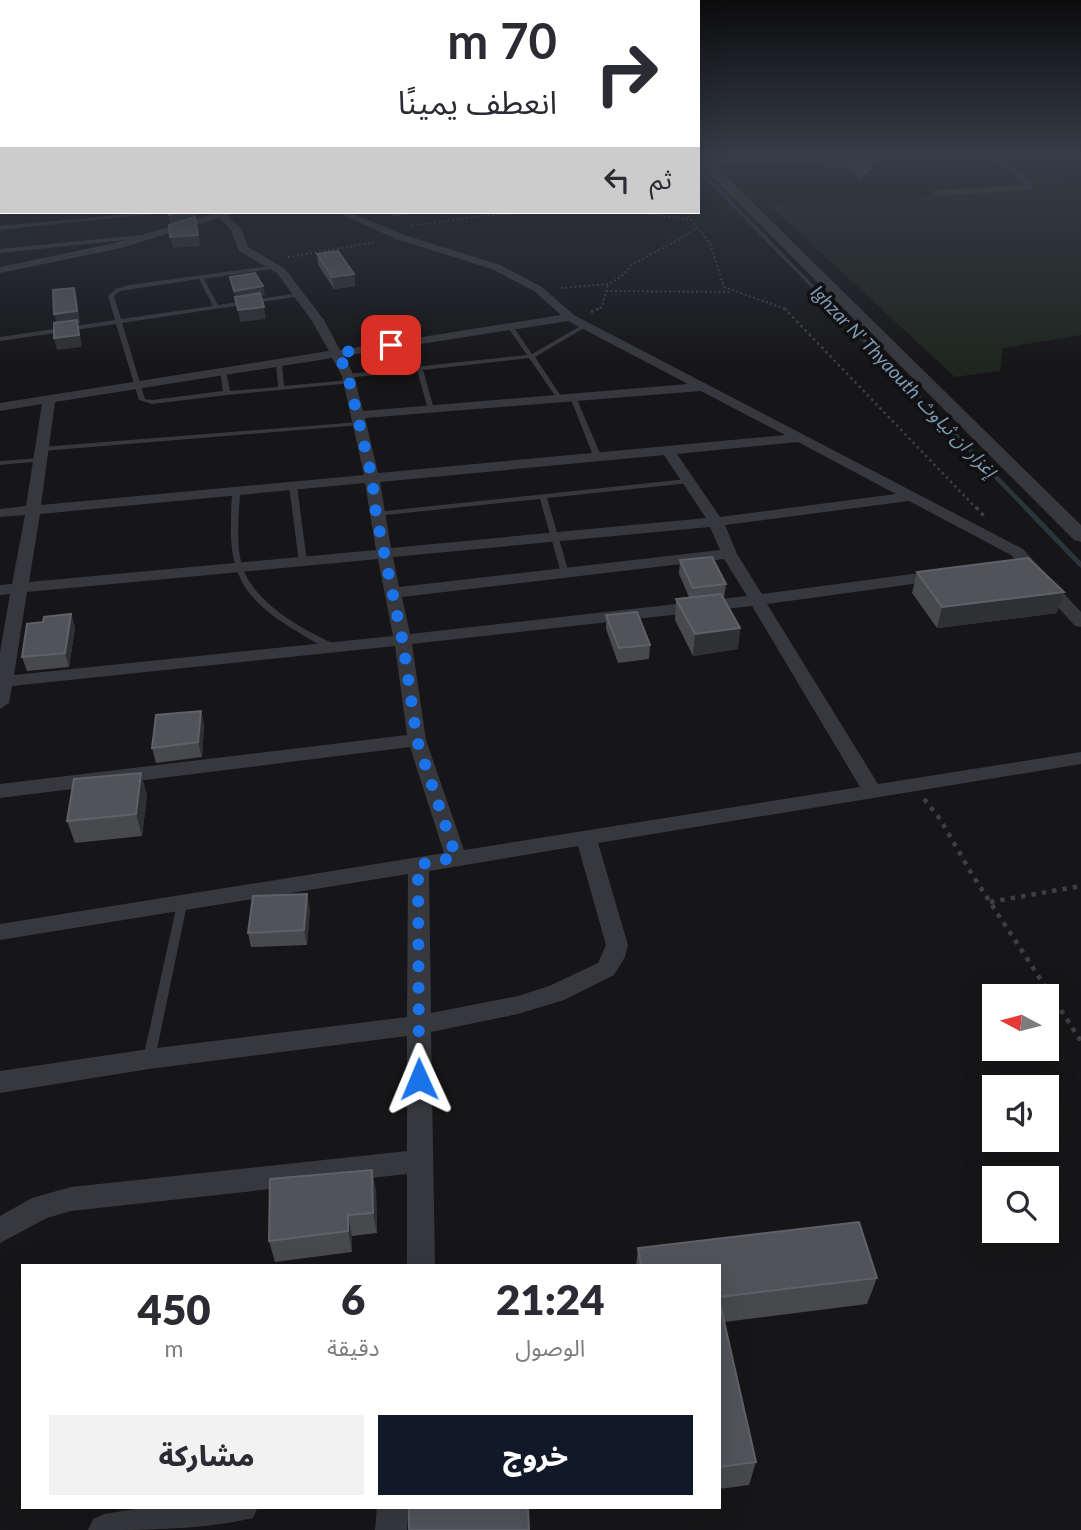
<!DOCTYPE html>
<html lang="ar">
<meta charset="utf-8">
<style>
body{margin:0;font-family:Lato,"Noto Sans Arabic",sans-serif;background:#f2f2f3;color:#2b2b33;direction:rtl;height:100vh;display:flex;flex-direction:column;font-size:26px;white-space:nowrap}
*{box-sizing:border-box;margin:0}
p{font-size:23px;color:#7c7c81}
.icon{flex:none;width:38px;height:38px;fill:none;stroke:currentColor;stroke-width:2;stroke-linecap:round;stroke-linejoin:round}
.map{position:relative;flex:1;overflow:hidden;direction:ltr}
.details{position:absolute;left:21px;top:1264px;width:700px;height:245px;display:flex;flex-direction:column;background:#fff;border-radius:0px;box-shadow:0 7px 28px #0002;direction:rtl}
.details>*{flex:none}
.banner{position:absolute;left:0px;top:0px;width:700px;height:214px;box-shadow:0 7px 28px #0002;direction:rtl;background:#fff;color:#2b2b33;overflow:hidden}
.needle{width:46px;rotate:277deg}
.buttons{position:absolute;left:982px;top:984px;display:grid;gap:14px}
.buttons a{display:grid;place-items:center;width:77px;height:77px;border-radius:0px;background:#fff;box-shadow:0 7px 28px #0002;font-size:35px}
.pin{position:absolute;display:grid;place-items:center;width:60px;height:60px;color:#fff;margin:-30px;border-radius:14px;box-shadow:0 4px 10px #0006}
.me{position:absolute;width:77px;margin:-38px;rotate:359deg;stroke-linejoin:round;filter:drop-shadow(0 0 5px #0008)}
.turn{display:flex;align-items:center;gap:24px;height:147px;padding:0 28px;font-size:32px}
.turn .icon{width:91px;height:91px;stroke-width:2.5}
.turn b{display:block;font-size:49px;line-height:60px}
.then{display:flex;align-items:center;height:66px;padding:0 28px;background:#0003;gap:14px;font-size:26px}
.eta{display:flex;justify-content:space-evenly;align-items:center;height:119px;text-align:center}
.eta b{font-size:42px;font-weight:800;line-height:49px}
.action{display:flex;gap:14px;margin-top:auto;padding:14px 28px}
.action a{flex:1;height:80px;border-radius:0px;background:#111827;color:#fff;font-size:28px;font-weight:800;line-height:80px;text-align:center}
.action a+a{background:#f2f2f3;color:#2b2b33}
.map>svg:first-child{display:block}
.green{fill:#1e261f}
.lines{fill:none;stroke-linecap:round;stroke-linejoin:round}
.stream-far2{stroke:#2c353c;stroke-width:3.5}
.stream-far1{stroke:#2c353c;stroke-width:4.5}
.stream{stroke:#2c353c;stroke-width:5}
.path-far3{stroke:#3d3f44;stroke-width:2;stroke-dasharray:2 2.5;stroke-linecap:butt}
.path-far2{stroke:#3d3f44;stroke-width:2.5;stroke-dasharray:2.5 3.5;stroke-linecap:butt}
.path-far1{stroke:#3d3f44;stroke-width:3.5;stroke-dasharray:3.5 4.5;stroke-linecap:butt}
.path{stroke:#3d3f44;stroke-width:4.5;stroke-dasharray:4.5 6;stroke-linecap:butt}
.service{fill:#37383d;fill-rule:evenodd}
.minor{fill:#37383d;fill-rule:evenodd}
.tertiary{fill:#37383d;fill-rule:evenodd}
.wall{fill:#47494d}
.shaded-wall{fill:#2f3033}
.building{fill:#525359;stroke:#5f6168;stroke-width:2}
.route{stroke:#1a73e8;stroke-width:12;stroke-dasharray:0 21.6}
.labels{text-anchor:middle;stroke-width:7;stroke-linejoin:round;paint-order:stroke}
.far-water-label{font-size:19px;font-style:italic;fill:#7f9bb3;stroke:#111113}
</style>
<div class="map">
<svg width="1081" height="1530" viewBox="0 0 1081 1530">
<rect width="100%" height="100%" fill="#161618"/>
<path class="green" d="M1007 167 1081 186V335L1003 348 1000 371 955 377 767 203 1029 191Z"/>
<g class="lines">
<path class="stream-far2" d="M698 168 835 310"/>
<path class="stream-far1" d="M833 308 1027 509"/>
<path class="stream" d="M1025 507 1081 565"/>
<path class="path-far3" d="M637 212 691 220
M685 212 710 243 724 287 788 310
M412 226 481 216 542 212
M288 257 377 242
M561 288 608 284 621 277 632 264 684 237 697 227
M606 291 731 292
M596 310 602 307 608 284"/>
<path class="path-far2" d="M784 308 977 509
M591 312 600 308"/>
<path class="path-far1" d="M976 507 984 516"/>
<path class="path" d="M924 799 940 819 973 876 1081 1041
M990 902 1081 886"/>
<path class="service" d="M151 212H166L164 213 0 230V226Z
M142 235 144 236V238L0 253V249Z
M277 265 279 266V268L204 279 218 305 299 293 302 295 301 296 122 323 145 399 152 400 223 391 220 371 223 369 226 371 230 391 278 387 276 363 279 361 282 363 284 386 350 380 352 381V383L227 395 152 404 139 400 116 324 0 341V337L115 320 108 296 116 289 129 285ZM199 279 213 306 121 319 114 296 120 291Z
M510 324 512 325 532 354 584 324 589 325 535 357 563 399 562 400H558L529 358 423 370 434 409 431 411 428 409 417 370 348 378 345 376 348 374 527 355 507 326Z
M571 396 576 397 602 458 600 459 594 458 570 397Z
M359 422 361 423V425L42 451 39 449 42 447Z
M40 458 42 459V461L0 465V461Z
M687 479H690V483L547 498 569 573 565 575 561 573 540 499 376 516 372 514 376 512Z
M290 484H296L297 486 307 562 303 564 299 562 289 486Z
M233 490H239L240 492C239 515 236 540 241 562 251 602 303 630 337 645L338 647 337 649C324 649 309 639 298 632 251 604 229 580 231 523 231 512 231 501 233 490Z
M182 900 186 901 187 904 155 1059 153 1063 149 1064 145 1063 143 1059 177 904 178 901Z"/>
<path class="minor" d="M855 155H932L928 158 698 165V159Z
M991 155H1000L1031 182 1032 190 936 196 931 193 936 190 1024 185Z
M220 212H235L228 216 241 229 248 247 285 269 324 320 340 350 561 315 534 291 492 269 396 239 336 212H349L404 235 500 265 542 287 574 315 1023 549 1081 612V627L1075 626 1011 555 909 501 725 525 737 554 762 594 942 570 950 575 942 580 767 604 878 784 1081 752V764L598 843 628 945 625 957 614 975 564 1000 518 1014 431 1032 435 1265H407V1174L71 1211 47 1218 0 1243V1216L32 1198 71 1187 407 1151V1036L149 1069 0 1093V1071L149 1049 407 1017 408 874 0 940V924L444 853 410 747 0 798V784L407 735 395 646 12 686 9 703 0 709V652L10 594 0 595V585L12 584 25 515 0 517V509L26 506 42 404 0 411V403L329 351 312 321 277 273 239 251 231 230 219 218 121 248 0 273V267L115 243ZM568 321 688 384 363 411 354 376 344 356ZM332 358 342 376 364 475 41 505 55 402ZM701 391 785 435 378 473 365 418ZM798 442 896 494 720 517 677 454ZM664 455 706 518 391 548 380 482ZM365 483 376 550 29 582 40 514ZM710 527 720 550 399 587 393 557ZM378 559 393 636 14 675 27 592ZM724 559 747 596 410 634 402 597ZM752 606 860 787 464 850 426 740 412 644ZM578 846 606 945 598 963 549 986 518 996 431 1013 429 871Z
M147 1507H258L253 1518C203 1530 141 1530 88 1530L93 1519 104 1514Z
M377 1507H409L407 1530H375Z"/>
<path class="tertiary" d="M698 155H704L1081 525V542L1074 540 698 162Z"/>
</g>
<path class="wall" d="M824 159 872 162 871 167H870V173L860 181 848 168H828L823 164Z
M317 254 354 274 355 286 334 289 318 265Z
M680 560 726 584 724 598 740 628 738 649 693 656 675 620 676 599 689 597 679 574Z
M917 572 1057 613 937 628 912 593Z
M71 614 75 628 69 667 27 671 22 657 43 622Z
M606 615 650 645 649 659 618 663 606 629Z
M201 711 204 725 202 757 156 763 152 748Z
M147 795 142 836 75 843 67 821Z
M310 909 307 945 251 947 248 933Z
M372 1170 376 1191 377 1233 352 1236V1252L275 1262 269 1241Z
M638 1248 877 1278 867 1304 724 1322 756 1462 749 1485 719 1489V1265H636Z"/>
<path class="shaded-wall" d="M871 168 870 173 860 181 861 176Z
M180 212H195L196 216 170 224 169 215Z
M391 212H422L392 217Z
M195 217 200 246 173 248 170 237Z
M354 274 355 286 334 289 332 277Z
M263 286 265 295 235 300 234 291Z
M74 288 77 299 80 323H78L82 347 57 350 54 338 57 326 54 314Z
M264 307 266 319 240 322 238 310Z
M1064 592 1057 613 937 628 942 607Z
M71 614 75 628 69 667 65 653Z
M740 628 738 649 693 656 695 634Z
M201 711 204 725 202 757 198 742Z
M141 773 147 795 142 836 136 814Z
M307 894 310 909 307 945 304 930Z
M372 1170 376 1191 377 1233 373 1213Z
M348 1215 352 1236V1252L348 1231Z"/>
<path class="building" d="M0 155H2V167L1 164H0Z
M867 158 872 162H866L871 168 861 176 848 163H829L824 159Z
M168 212H180L169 215Z
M195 217 198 235 170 237 169 225Z
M338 251 354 274 332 277 317 254Z
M255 273 263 286 234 291 230 277Z
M74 288 77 311 54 314 53 290Z
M260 293 264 307 238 310 235 297Z
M77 320 79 335 54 338V323Z
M712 557 726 584 693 588 680 560Z
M1028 558 1064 592 942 607 917 572Z
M721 594 740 628 695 634 676 599Z
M637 612 650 645 619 648 606 615Z
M71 614 65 653 22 657 27 624 43 622 44 617Z
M201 711 198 742 152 748 156 715Z
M141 773 136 814 67 821 74 779Z
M307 894 304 930 248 933 253 896Z
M372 1170 373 1213 348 1215V1231L269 1241 270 1179Z
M859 1222 877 1278 719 1297V1265H641L638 1248Z
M719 1299 756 1462 719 1467Z
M409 1507H528L529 1530H409Z"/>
<linearGradient id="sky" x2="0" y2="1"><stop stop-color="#0c0c0d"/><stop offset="0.42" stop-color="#363c48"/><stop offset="1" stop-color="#363c48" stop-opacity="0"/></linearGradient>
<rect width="1081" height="369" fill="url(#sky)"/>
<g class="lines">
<path class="route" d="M391 345 338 353 348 376 372 478 376 514 403 643 417 740 456 857 418 865 419 1079"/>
</g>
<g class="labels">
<g class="far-water-label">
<text transform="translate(904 381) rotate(46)" y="7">Ighzar N' Thyaouth إغزار ان ثياوث</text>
</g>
</g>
</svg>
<div class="buttons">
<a><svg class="needle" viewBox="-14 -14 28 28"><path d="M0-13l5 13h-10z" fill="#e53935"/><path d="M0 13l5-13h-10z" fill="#7c7c81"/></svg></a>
<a><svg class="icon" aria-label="sound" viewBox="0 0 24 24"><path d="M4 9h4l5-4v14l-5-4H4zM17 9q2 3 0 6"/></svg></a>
<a><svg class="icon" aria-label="search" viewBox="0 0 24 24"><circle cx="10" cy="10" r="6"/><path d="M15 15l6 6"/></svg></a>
</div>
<div class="pin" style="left:391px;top:345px;background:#d93025"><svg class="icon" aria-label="arrive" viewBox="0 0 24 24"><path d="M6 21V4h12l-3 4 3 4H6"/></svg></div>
<svg class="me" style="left:419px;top:1079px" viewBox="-20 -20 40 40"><path d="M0-17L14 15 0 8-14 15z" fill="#1a73e8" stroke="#fff" stroke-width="4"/></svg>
<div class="banner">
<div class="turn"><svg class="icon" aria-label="right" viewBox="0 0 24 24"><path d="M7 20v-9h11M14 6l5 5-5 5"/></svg><div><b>70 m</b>انعطف يمينًا</div></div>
<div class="then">ثم<svg class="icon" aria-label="left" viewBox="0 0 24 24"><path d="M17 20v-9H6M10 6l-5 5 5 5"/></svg></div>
</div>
<section class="details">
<div class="eta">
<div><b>21:24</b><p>الوصول</p></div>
<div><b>6</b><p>دقيقة</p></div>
<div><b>450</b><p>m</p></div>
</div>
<div class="action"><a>خروج</a><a>مشاركة</a></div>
</section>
</div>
